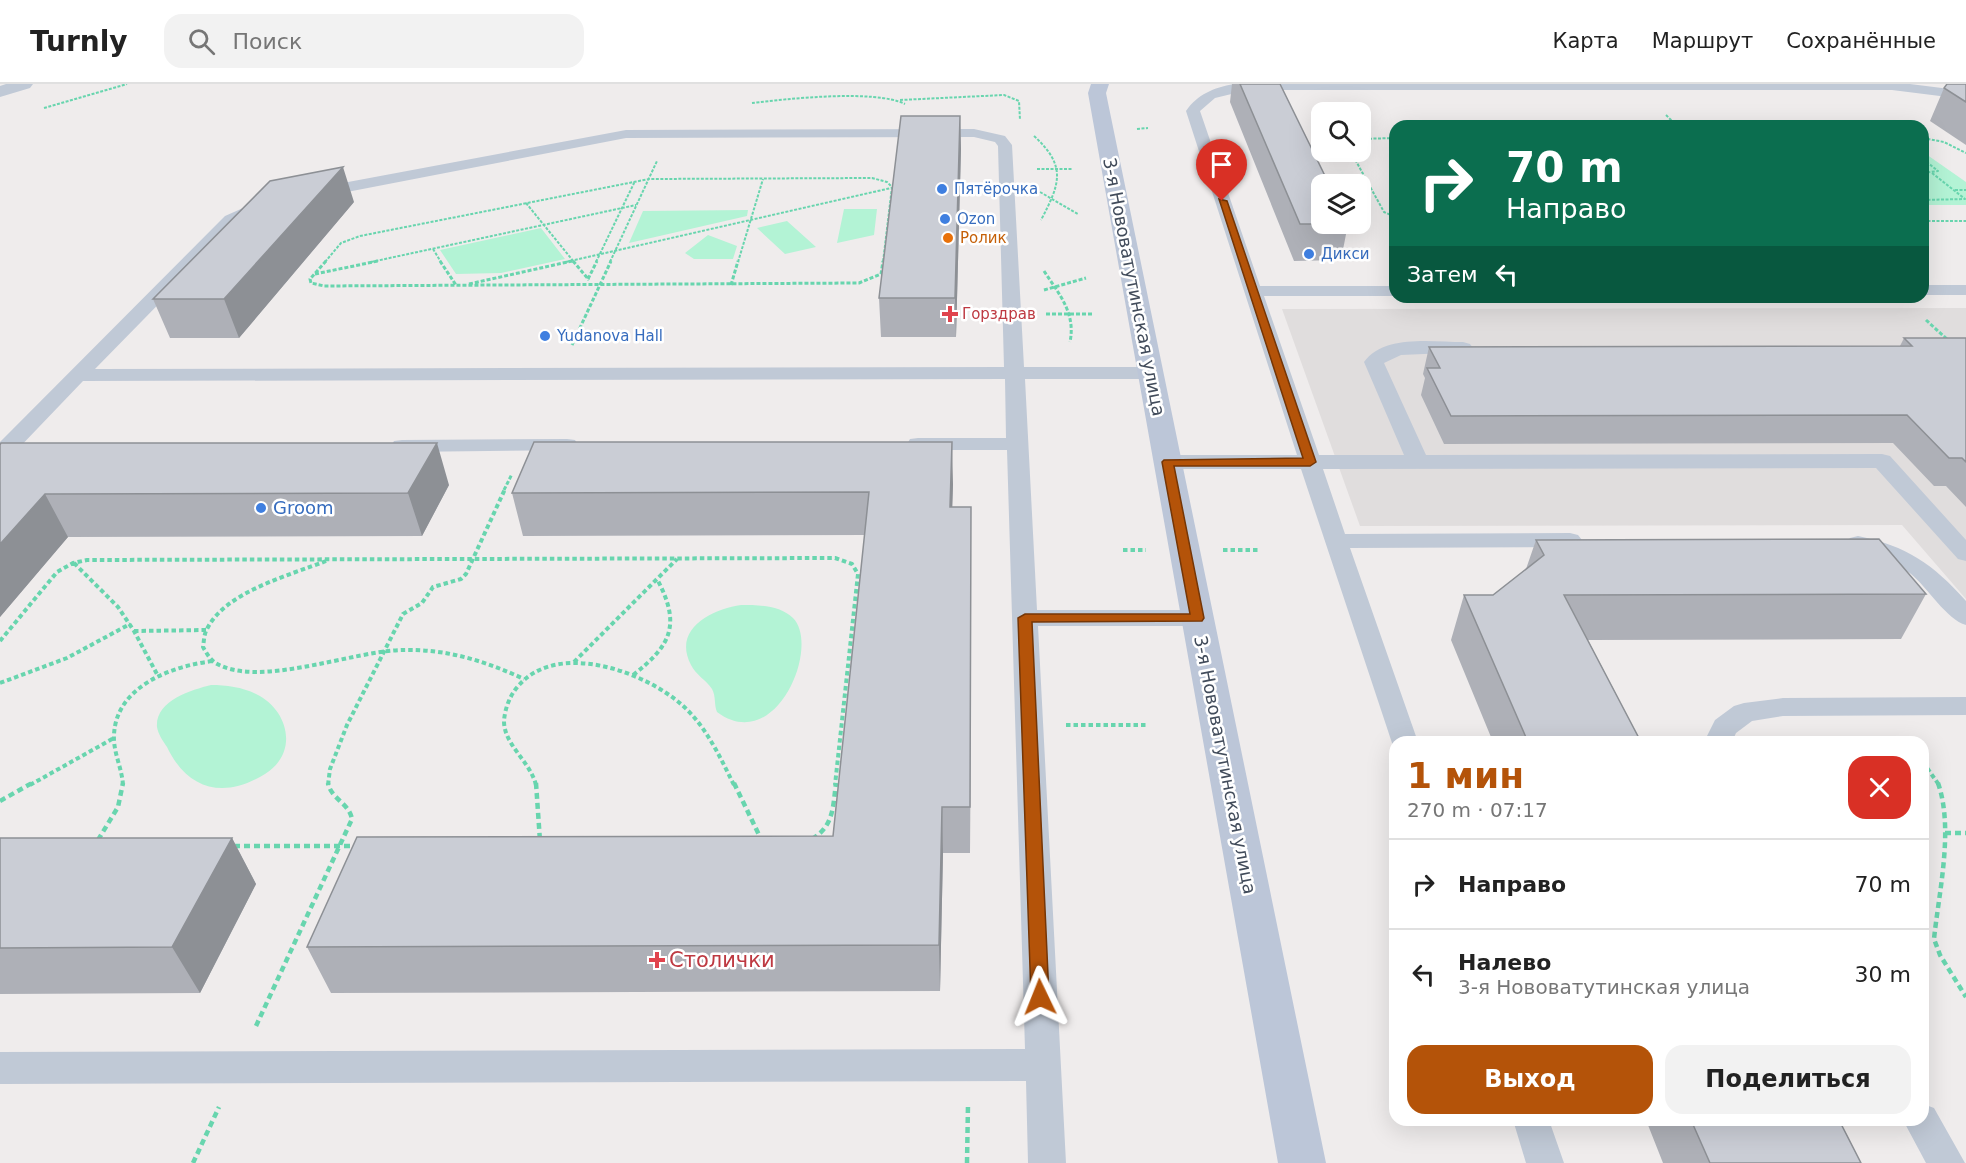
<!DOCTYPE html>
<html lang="ru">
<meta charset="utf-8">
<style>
body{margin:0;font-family:"DejaVu Sans",sans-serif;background:#f2f2f2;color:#222;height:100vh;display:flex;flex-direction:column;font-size:22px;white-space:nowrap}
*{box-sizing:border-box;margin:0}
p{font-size:20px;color:#767676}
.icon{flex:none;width:33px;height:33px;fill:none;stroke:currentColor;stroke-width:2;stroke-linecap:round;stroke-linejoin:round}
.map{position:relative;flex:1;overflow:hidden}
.side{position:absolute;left:1389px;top:652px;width:540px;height:390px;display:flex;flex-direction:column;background:#fff;border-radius:18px;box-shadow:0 6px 24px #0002}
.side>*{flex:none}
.hud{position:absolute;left:1389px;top:36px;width:540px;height:183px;border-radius:18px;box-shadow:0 6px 24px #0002;background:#0b6e4f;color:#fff;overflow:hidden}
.buttons{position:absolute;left:1311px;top:18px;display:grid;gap:12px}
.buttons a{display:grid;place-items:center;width:60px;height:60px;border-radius:12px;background:#fff;box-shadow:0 6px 24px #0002;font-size:30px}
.pin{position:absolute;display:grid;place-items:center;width:51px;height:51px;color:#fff;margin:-62px -26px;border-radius:50% 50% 50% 0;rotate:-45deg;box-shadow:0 0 6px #0007}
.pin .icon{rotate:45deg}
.me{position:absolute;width:66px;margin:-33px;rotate:358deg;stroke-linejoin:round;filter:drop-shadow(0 0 4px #0008)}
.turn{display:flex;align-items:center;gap:21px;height:126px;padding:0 18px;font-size:27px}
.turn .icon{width:78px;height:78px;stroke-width:2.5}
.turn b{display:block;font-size:42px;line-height:51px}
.then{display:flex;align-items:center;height:57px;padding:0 18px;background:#0003;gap:12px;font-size:22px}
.round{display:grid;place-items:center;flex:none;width:63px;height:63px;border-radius:18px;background:#f2f2f2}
.summary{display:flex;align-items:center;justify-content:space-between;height:102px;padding:0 18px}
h1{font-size:36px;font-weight:700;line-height:45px;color:#b45309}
.button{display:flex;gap:12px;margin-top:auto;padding:12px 18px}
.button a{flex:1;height:69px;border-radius:18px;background:#b45309;color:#fff;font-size:24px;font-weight:700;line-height:69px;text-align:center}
.button a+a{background:#f2f2f2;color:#222}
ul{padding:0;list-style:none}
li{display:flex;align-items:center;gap:18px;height:90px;padding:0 18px;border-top:2px solid #e0e0e0}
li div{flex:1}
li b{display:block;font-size:22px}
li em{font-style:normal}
header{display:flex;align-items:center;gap:36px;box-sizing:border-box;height:84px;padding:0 30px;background:#fff;border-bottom:2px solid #e0e0e0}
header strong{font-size:28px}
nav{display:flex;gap:33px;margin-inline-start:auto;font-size:21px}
.search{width:420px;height:54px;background:#f2f2f2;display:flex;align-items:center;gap:15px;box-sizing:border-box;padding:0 21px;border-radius:18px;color:#767676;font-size:22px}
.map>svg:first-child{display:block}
.education{fill:#e0dddd}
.green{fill:#b3f3d5}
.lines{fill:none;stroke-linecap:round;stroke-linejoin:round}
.path-far3{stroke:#68d5ae;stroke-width:2;stroke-dasharray:3 1.5;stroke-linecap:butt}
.path-far2{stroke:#68d5ae;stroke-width:3;stroke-dasharray:4 2;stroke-linecap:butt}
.path-far1{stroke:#68d5ae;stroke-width:4;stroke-dasharray:4.5 3;stroke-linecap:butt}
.path{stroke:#68d5ae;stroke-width:4.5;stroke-dasharray:6 4;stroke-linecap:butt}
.lane{fill:#c0c9d6;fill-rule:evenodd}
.street{fill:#c0c9d6;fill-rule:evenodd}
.secondary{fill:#bcc6d8;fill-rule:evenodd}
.wall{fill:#aeb0b7}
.shaded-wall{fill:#8d9095}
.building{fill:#cacdd5;stroke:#8d9095;stroke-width:1.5}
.route{fill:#b45309;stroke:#753606;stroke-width:1.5}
.shop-dot{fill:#3f7fe0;stroke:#fff;stroke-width:2}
.food-dot{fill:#e8710a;stroke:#fff;stroke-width:2}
.health-dot{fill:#e0444e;stroke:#fff;stroke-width:2}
.labels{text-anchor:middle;stroke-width:5;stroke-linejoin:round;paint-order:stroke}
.far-shop-label{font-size:15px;fill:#366cbe;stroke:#fff;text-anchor:start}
.far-food-label{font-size:15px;fill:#c56008;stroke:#fff;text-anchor:start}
.far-health-label{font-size:15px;fill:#be3a42;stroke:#fff;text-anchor:start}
.street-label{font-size:18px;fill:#424c5b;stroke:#fff}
.shop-label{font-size:18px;fill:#366cbe;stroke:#fff;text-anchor:start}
.near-health-label{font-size:21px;fill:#be3a42;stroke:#fff;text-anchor:start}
</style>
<header>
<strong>Turnly</strong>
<div class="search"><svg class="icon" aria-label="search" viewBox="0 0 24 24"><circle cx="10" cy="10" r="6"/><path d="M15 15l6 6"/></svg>Поиск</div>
<nav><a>Карта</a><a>Маршрут</a><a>Сохранённые</a></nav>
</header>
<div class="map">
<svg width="1966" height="1079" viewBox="0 0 1966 1079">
<rect width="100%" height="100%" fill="#efecec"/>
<path class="education" d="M1966 224V515L1902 441 1360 442 1282 225Z"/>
<path class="green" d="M1923 68 1966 98V121H1923Z
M844 125H877L874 151 837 159Z
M748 126 747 132 629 159 643 127Z
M787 137 816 163 785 170 757 144Z
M541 144 565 175 501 189 456 190 440 166Z
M708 151 737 162 733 175H694L685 169Z
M741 521C758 521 780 521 793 534 821 562 776 672 717 628 714 621 716 612 712 605 706 596 696 591 691 581 672 545 712 525 741 521Z
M211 601C226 601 242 603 256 610 289 626 299 669 265 690 225 715 188 707 167 663 163 657 158 650 157 643 155 617 191 606 211 601Z"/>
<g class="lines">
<path class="path-far3" d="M900 16 1004 11 1019 17 1020 36
M752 19C786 15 875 5 905 20
M44 24 127 0
M1666 31 1677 42
M1137 45 1148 44
M1034 52C1067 82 1060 100 1041 136
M1923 54 1944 58 1966 69
M1360 55 1395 54
M1351 68 1384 128 1395 133
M1923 75 1938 87 1923 89
M1037 85H1072
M1955 106H1966
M1040 108 1078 130
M1923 116 1965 115 1932 89
M526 119 574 178
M1923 137H1966
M433 165 441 178
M325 178 341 159 360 152 649 95 872 94 887 98 892 103 883 178
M371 178 636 121
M566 178 891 104
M596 178 635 97
M610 178 657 77
M738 178 763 95"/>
<path class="path-far2" d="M326 177 310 195 311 199 324 202 859 199 881 190 883 177
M440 177 456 201
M573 177 589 196
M1044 187C1059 210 1076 229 1070 258
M315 190 378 177
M588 195 597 177
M469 200 572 177
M731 201 738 177
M1044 206 1086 194
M1046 230H1092
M1926 236 1949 257
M572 261 611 177
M504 406 512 390"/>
<path class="path-far1" d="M1123 466H1146
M1223 466H1258
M326 477C290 491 225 508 207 545 204 550 204 557 203 563 206 568 209 574 214 578 256 606 354 566 404 566 447 565 485 577 524 595
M74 479 118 523 134 547 158 592
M134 547 207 546
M0 557 57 488 73 479 87 476 835 474 852 480 858 490 835 701
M574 578 677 475
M633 591C672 561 681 540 657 495
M0 599 67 574 130 540
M1066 641H1147
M1923 678 1939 701
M30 701 114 654
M123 701C122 684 113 668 114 651 116 602 172 582 213 577
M328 701 330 685 347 641 403 530 422 519 433 503 461 495 466 490 505 405
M536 701C530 677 504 661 504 637 505 623 511 609 520 600 560 557 645 588 682 621 706 642 720 673 734 701"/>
<path class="path" d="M536 699 540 757
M734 699 761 755
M1938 699C1954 745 1939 807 1934 855L1940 871 1966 913
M0 717 32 699
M1945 749H1966
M812 755C834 742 833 722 836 699
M98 756 118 723 123 699
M234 762H358
M256 942 352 735C349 719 331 715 328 699
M193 1079 219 1023
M967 1079 968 1020"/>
<path class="lane" d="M1234 0H1910L1942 4 1966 11V19H1964L1940 12 1892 6H1248L1215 14 1200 27 1260 202H1395V212H1264L1319 371H1404L1364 278C1384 250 1433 258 1463 258L1470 260 1473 264 1470 268 1401 271 1384 279 1426 371 1882 370 1890 372 1966 456V477L1958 475 1876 384 1323 385 1345 450 1570 449 1578 451 1582 456 1578 461 1570 463 1350 464 1418 658H1395L1394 665 1301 385H1168L1160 383 1157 378 1160 373 1168 371H1297L1186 27C1198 10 1213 4 1234 0Z
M974 45 1005 52 1012 61 1024 283H1151L1158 285 1161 289 1158 293 1151 295H1025L1037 526H1197L1206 528 1210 534 1206 540 1197 542H1038L1066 1079H1028L1026 997 0 1000V968L1025 965 1007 366H918L910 365 907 360 910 355 918 354H1006L1005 295 83 297 15 368 7 369 0 368V358L225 132 263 115 271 120 269 123 237 140 95 285 1004 283 998 62 995 58 974 53 626 54 316 114 308 109 316 104 626 46Z
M1923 201H1966V211H1923Z
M567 355 575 356 578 361 575 366 402 368 394 367 391 362 394 357 402 356Z
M1858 452C1907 462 1933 480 1966 517V541C1947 536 1927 503 1911 490 1892 475 1872 470 1850 464L1846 459 1850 454Z
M1966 613V631L1783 632 1752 637 1736 649 1732 658H1704L1715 636 1734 622 1744 619 1783 614Z
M1923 1020 1934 1024 1965 1079H1926L1903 1036H1923Z
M1513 1036H1549L1564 1079H1526Z"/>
<path class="street" d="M6 0H33L30 4 0 13V2Z"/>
<path class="secondary" d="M1091 0H1109L1106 9 1326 1079H1278L1088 9Z"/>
</g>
<path class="wall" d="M1232 0H1280L1348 140 1341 176 1294 177 1230 18Z
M1966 0V61L1930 37 1944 4Z
M960 32 961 65 956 253H881L879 214Z
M354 118 239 254H170L153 215Z
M1904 254H1966V423L1946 402H1934L1893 359 1444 360 1421 311 1425 294 1423 290 1429 263 1900 262Z
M0 361 449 401 422 452 68 453 0 533Z
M953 400 952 423H971L970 769H943L940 907 331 909 307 863 833 752 865 451 523 452 512 409Z
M1536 456 1926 510 1901 555 1588 556 1641 658H1493L1451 556 1464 511H1493L1526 485Z
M0 754H232L256 800 200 909 0 910Z
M1646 1036H1839L1861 1079H1663Z"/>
<path class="shaded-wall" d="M960 32 961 65 956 253 955 214Z
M343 83 354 118 239 254 224 215Z
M952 358 953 400 951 467 950 423Z
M437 359 449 401 422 452 408 409Z
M45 410 68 453 0 533V460Z
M971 423V466L970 769V723Z
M942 723 943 769 940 907 939 861Z
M232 754 256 800 200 909 172 863Z"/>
<path class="building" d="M1240 0H1280L1329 100H1322V140H1348H1300Z
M1947 0H1966V18L1944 4Z
M901 32H960L955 214H879Z
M343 83 224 215H153L270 97Z
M1904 254H1966V378L1962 374H1949L1907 331 1451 332 1427 284H1440L1429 263 1912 262Z
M534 358H952L950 423H971L970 723H942L939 861 307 863 357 753 833 752 869 408 512 409Z
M1 359H437L408 409 45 410 0 460V361Z
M1879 455 1926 510 1564 511 1641 658H1528L1464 511H1493L1544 471 1536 456Z
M0 754H232L172 863 0 864Z
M1691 1036H1839L1861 1079H1710Z"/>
<path class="route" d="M1219 115 1227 117 1316 378 1310 382H1174L1204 534 1202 537 1032 538 1049 913 1047 918 1040 921 1034 918 1031 913 1018 534 1025 530H1190L1162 378 1164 376 1303 374Z"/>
<g class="shop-dot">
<circle cx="942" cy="105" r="6"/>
<circle cx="945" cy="135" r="6"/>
<circle cx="1309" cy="170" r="6"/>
<circle cx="545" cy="252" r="6"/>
<circle cx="261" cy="424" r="6"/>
</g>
<circle class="food-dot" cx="948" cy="154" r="6"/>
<g class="health-dot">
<path d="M947 221h6v6h6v6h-6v6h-6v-6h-6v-6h6z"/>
<path d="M654 867h6v6h6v6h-6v6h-6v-6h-6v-6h6z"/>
</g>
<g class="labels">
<g class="far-shop-label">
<text x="954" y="110">Пятёрочка</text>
<text x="957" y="140">Ozon</text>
<text x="1321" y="175">Дикси</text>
<text x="557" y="257">Yudanova Hall</text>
</g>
<g class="far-food-label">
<text x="960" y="159">Ролик</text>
</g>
<g class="far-health-label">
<text x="962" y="235">Горздрав</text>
</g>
<g class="street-label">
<text transform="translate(1134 203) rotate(79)" y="6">3-я Нововатутинская улица</text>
<text transform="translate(1225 681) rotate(79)" y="6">3-я Нововатутинская улица</text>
</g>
<g class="shop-label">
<text x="273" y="430">Groom</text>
</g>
<g class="near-health-label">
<text x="669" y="883">Столички</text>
</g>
</g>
</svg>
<div class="buttons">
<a><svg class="icon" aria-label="search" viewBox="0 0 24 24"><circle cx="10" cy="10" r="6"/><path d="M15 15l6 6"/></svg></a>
<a><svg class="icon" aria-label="layers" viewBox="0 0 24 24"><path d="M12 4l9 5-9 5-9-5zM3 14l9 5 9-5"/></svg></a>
</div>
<div class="pin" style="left:1222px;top:117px;background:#d93025"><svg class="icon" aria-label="arrive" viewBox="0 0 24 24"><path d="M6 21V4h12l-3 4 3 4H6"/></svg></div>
<svg class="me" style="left:1040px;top:913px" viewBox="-20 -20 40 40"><path d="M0-17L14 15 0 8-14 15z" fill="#b45309" stroke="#fff" stroke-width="4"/></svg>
<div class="hud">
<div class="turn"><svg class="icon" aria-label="right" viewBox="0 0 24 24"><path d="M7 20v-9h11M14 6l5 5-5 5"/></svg><div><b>70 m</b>Направо</div></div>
<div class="then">Затем<svg class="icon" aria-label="left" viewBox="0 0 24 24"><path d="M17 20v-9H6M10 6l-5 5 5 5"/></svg></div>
</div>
<section class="side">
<div class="summary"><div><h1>1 мин</h1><p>270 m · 07:17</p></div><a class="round" style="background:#d93025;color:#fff"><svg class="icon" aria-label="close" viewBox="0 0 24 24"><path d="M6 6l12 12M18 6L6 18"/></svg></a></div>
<ul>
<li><svg class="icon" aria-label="right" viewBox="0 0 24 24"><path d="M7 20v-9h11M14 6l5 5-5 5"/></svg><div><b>Направо</b></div><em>70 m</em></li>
<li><svg class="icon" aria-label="left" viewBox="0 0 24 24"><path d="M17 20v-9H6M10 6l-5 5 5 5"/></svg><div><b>Налево</b><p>3-я Нововатутинская улица</p></div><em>30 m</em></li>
</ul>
<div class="button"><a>Выход</a><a>Поделиться</a></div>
</section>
</div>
